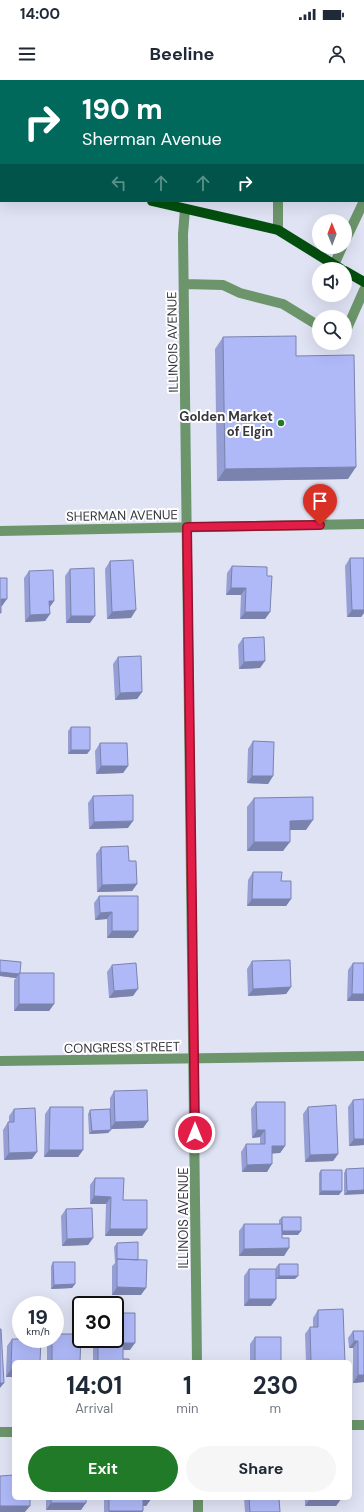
<!DOCTYPE html>
<style>
body{margin:0;font-family:"DM Sans",sans-serif;background:#f6f6f7;color:#1f2937;height:100vh;display:flex;flex-direction:column;font-size:15px;white-space:nowrap}
*{box-sizing:border-box;margin:0}
p{font-size:13px;color:#747a83}
.icon{flex:none;width:22px;height:22px;fill:none;stroke:currentColor;stroke-width:2;stroke-linecap:round;stroke-linejoin:round}
.map{position:relative;flex:1;overflow:hidden}
.details{position:absolute;left:12px;top:1280px;width:340px;height:140px;display:flex;flex-direction:column;background:#fff;border-radius:6px;box-shadow:0 4px 16px #0002}
.details>*{flex:none}
.top-card{position:absolute;left:0px;top:0px;width:364px;height:122px;box-shadow:0 4px 16px #0002;background:#00695c;color:#fff;overflow:hidden}
.needle{width:26px;rotate:359deg}
.buttons{position:absolute;left:312px;top:134px;display:grid;gap:8px}
.buttons a{display:grid;place-items:center;width:40px;height:40px;border-radius:50%;background:#fff;box-shadow:0 4px 16px #0002;font-size:20px}
.speed{position:absolute;left:12px;top:1216px;display:flex;gap:8px;font-size:20px;font-weight:700;text-align:center}
.speed>*{display:grid;place-content:center;width:52px;height:52px;border-radius:50%;background:#fff;box-shadow:0 4px 16px #0002;line-height:1}
.speed small{font-size:10px;font-weight:400}
.speed .limit{border:2px solid #111;border-radius:6px;background:#fff;color:#111}
.pin{position:absolute;display:grid;place-items:center;width:34px;height:34px;color:#fff;margin:-41px -17px;border-radius:50% 50% 50% 0;rotate:-45deg;box-shadow:0 0 4px #0007}
.pin .icon{rotate:45deg}
.me{position:absolute;width:44px;margin:-22px;rotate:0deg;stroke-linejoin:round;filter:drop-shadow(0 0 3px #0008)}
.turn{display:flex;align-items:center;gap:14px;height:84px;padding:0 16px;font-size:18px}
.turn .icon{width:52px;height:52px;stroke-width:2.5}
.turn b{display:block;font-size:28px;line-height:34px}
.lanes{display:flex;align-items:center;height:38px;padding:0 16px;background:#0003;justify-content:center;gap:20px;direction:ltr}
.lanes .off{opacity:.35}
.eta{display:flex;justify-content:space-evenly;align-items:center;height:68px;text-align:center}
.eta b{font-size:24px;font-weight:700;line-height:28px}
.button{display:flex;gap:8px;margin-top:auto;padding:8px 16px}
.button a{flex:1;height:46px;border-radius:24px;background:#217a28;color:#fff;font-size:16px;font-weight:700;line-height:46px;text-align:center}
.button a+a{background:#f6f6f7;color:#1f2937}
.status{display:flex;justify-content:space-between;align-items:center;height:28px;padding:0 20px;background:#fff;direction:ltr}
.status svg{height:11px;fill:currentColor}
header{display:flex;justify-content:space-between;align-items:center;height:52px;padding:0 16px;background:#fff;font-size:18px;font-weight:700}
.map>svg:first-child{display:block}
.lines{fill:none;stroke-linecap:round;stroke-linejoin:round}
.minor{stroke:#6c956b;stroke-width:10}
.major{stroke:#034f0e;stroke-width:10}
.wall{fill:#969fd5}
.shaded-wall{fill:#7a82ae}
.building{fill:#afb9f8;stroke:#7a82ae}
.route-casing{stroke:#92132f;stroke-width:10}
.route{stroke:#e11d48;stroke-width:7}
.poi-dot{fill:#217a28;stroke:#fff;stroke-width:1.5}
.labels{text-anchor:middle;stroke-width:4;stroke-linejoin:round;paint-order:stroke}
.street-label{font-size:13px;fill:#37383f;stroke:#fff}
.poi-label{font-size:13px;font-weight:bold;fill:#37383f;stroke:#fff;text-anchor:end}
</style>
<div class="status"><b>14:00</b><svg viewBox="0 0 49 12"><path d="M0 12V9h3v3zM5 12V6h3v6zM10 12V3h3v9zM15 12V0h3v12zM26 1h20v11H26zM47 4h2v5h-2z"/></svg></div>
<header><svg class="icon" aria-label="menu" viewBox="0 0 24 24"><path d="M4 6h16M4 12h16M4 18h16"/></svg>Beeline<svg class="icon" aria-label="person" viewBox="0 0 24 24"><circle cx="12" cy="8" r="4"/><path d="M4 21q1-7 8-7t8 7"/></svg></header>
<div class="map">
<svg width="364" height="1432" viewBox="0 0 364 1432">
<rect width="100%" height="100%" fill="#e0e3f4"/>
<g class="lines">
<path class="minor" d="M148 0V1
M228 0V1
M278 0V1
M363 39H364
M185 129 183 154 197 1282
M278 150V121
M345 161 364 121
M334 185 342 167
M184 204 223 205 240 213 283 224 319 246
M345 253 364 210
M0 451 364 444
M0 981 364 976
M350 1345H364
M0 1352H14
M198 1418V1432"/>
<path class="major" d="M0 83H1
M152 121 278 150 341 189
M345 191 364 202"/>
</g>
<path class="wall" d="M223 257 296 276 348 399 217 401 215 269Z
M350 478H364V533L361 537H347L345 486Z
M110 481 131 538 107 539 105 489Z
M232 486 267 496 270 532 265 539H240L241 515H226L227 493Z
M70 489 90 543H66L65 496Z
M29 491 54 521 49 528 50 534 45 541 25 542 24 498Z
M243 558 260 588 239 589 238 565Z
M118 577 142 612 137 619 115 620 113 584Z
M71 647 90 670 87 674H68V651Z
M253 661 273 696 268 704 247 703 248 669Z
M100 663 128 686 123 693 96 694 95 671Z
M93 716 128 748 89 749 88 723Z
M254 718 306 750H290L283 771H247V727Z
M101 767 129 781 137 804 132 811 97 812 96 774Z
M253 792 281 801 291 819 286 826H247L248 800Z
M99 816 138 851 133 858H107V839L95 840 94 823Z
M0 880 20 893 54 924 49 931H14V900L16 898 0 896Z
M252 881 291 907 286 914 248 916 247 889Z
M353 883H364V921H347L348 890Z
M112 885 133 916 109 918 107 892Z
M114 1011 148 1041 143 1048 111 1049 108 1053 89 1054 88 1034 90 1030 110 1029V1018Z
M353 1020 364 1065 349 1066 348 1027Z
M256 1022 285 1066 280 1073H272L267 1092H242L241 1072 246 1064H260V1057L252 1058 251 1029Z
M50 1027 83 1070 78 1077H44L45 1034Z
M308 1027 338 1074 333 1081 305 1082 303 1034Z
M14 1029 32 1079 4 1080 3 1050 8 1042H9V1036Z
M364 1088 344 1115V1093L346 1089Z
M321 1090 339 1115H319V1093Z
M95 1098 123 1120 142 1156H105L106 1124H90V1105Z
M66 1129 93 1158 88 1165 62 1166 61 1136Z
M282 1137 298 1155H282V1158L289 1168 284 1176H239V1151L244 1144H279V1140Z
M117 1163 138 1180 141 1215H112V1186L115 1183 114 1167Z
M53 1182 75 1204 72 1208 51 1209V1186Z
M279 1184 295 1199H276V1187Z
M249 1189 271 1226H244V1196Z
M318 1230 345 1282H306L305 1254 310 1247H313V1238Z
M123 1233 130 1270H123V1279L129 1282H93V1259H115L118 1240Z
M353 1251H364V1302L353 1303V1268H349L348 1258Z
M255 1257 281 1282H250V1264Z
M12 1259 14 1297H6L7 1266Z
M49 1259H55L80 1282H47V1261Z
M46 1418H86L81 1430H46Z
M104 1418H151V1419L146 1426H143L142 1432H104Z
M244 1418H279L280 1432H245Z
M305 1418H341V1419L336 1426H305Z"/>
<path class="shaded-wall" d="M356 387 348 399 217 401 225 389Z
M231 508H246L241 515H226Z
M1 519H7L2 526H0Z
M49 521H54L49 528Z
M136 530 131 538 107 539 112 532Z
M352 530H364V533L361 537H347Z
M245 532H270L265 539H240Z
M50 534 45 541 25 542 30 535Z
M71 536H95L90 543H66Z
M265 581 260 588 239 589 244 582Z
M142 612 137 619 115 620 120 613Z
M71 670H90L87 674H68Z
M101 686H128L123 693 96 694Z
M252 696H273L268 704 247 703Z
M313 740 306 750H283L290 741Z
M133 741 128 748 89 749 94 742Z
M254 762H290L283 771H247Z
M137 804 132 811 97 812 102 805Z
M252 819H291L286 826H247Z
M112 832 107 839 95 840 100 833Z
M112 851H138L133 858H107Z
M0 892 19 894 16 898 0 896Z
M291 907 286 914 248 916 253 909Z
M138 909 133 916 109 918 114 911Z
M352 914H364V921H347Z
M19 924H54L49 931H14Z
M148 1041 143 1048 110 1049 115 1042Z
M111 1050 108 1053 89 1054 92 1051Z
M257 1050H265L260 1057 252 1058Z
M354 1059H364V1065L349 1066Z
M272 1066H285L280 1073 267 1074Z
M49 1070H83L78 1077H44Z
M37 1072 32 1079 4 1080 9 1073Z
M338 1074 333 1081 305 1082 310 1075Z
M272 1084 267 1092H242L247 1085Z
M364 1110V1114L344 1115 347 1111Z
M321 1111H342L339 1115H319Z
M94 1116 111 1117 106 1124H90Z
M110 1149H147L142 1156H105Z
M281 1151H301L298 1155H279Z
M93 1158 88 1165 62 1166 67 1159Z
M289 1168 284 1176H239L244 1169Z
M279 1196H298L295 1199H276Z
M75 1204 72 1208 51 1209 54 1205Z
M117 1207 146 1208 141 1215H112Z
M249 1219H276L271 1226H244Z
M354 1261H358L353 1268H349Z
M123 1263H135L130 1270H118Z
M11 1289 14 1290V1297H6Z
M358 1295H364V1302L353 1303Z
M0 1303H4L0 1308Z
M143 1418 151 1419 146 1426H138Z
M310 1419H341L336 1426H305Z
M51 1423H86L81 1430H46Z
M0 1426H30L25 1432H0Z
M109 1431H143L142 1432H109Z"/>
<path class="building" d="M296 256V276L354 275 356 387 225 389 223 257Z
M350 478H364V530H352Z
M133 480 136 530 112 532 110 481Z
M232 486 267 487V496H272L270 532H245L246 508H231Z
M94 488 95 536H71L70 489Z
M53 490 54 521H49L50 534 30 535 29 491Z
M0 498H7V519H1V533H0Z
M264 557 265 581 244 582 243 558Z
M141 576 142 612 120 613 118 577Z
M71 647H90V670H71Z
M253 661 274 662 273 696H252Z
M100 663H127L128 686H101Z
M133 715V741L94 742 93 716Z
M313 717V740L290 741V762H254V718Z
M128 766 129 781H136L137 804 102 805 101 767Z
M253 792H282L281 801H291V819H252Z
M99 816H138V851H112V832L100 833Z
M0 880 21 882 20 893 19 894 0 892Z
M290 880 291 907 253 909 252 881Z
M136 883 138 909 114 911 112 885Z
M353 883H364V914H352Z
M19 893H54V924H19Z
M147 1010 148 1041 115 1042 114 1011Z
M364 1019V1059H354L353 1020Z
M256 1022H285V1066H272V1084L247 1085 246 1064H265V1050H257Z
M336 1025 338 1074 310 1075 308 1027Z
M50 1027H83V1070H49Z
M35 1028 37 1072 9 1073 8 1042H14V1029Z
M110 1029 111 1050 92 1051 90 1030Z
M364 1088V1110L347 1111 346 1089Z
M321 1090H342V1111H321Z
M95 1098H124L123 1120H147V1149H110L111 1117 94 1116Z
M92 1128 93 1158 67 1159 66 1129Z
M282 1137H301V1151H282Z
M244 1144H282V1158H289V1168L244 1169Z
M138 1162V1180L117 1179V1163Z
M117 1179 147 1180 146 1208 117 1207Z
M53 1182H75V1204L54 1205Z
M279 1184H298V1196H279Z
M249 1189H276V1219H249Z
M109 1220V1225H88V1221Z
M343 1229 345 1282H311L310 1247H318V1230Z
M123 1233H135V1263H123V1279H129V1282H98V1259H115V1242H123Z
M0 1249H1L4 1303H0Z
M353 1251H364V1295H358V1261H354Z
M55 1254H81L80 1282H52V1259H55Z
M255 1257H281V1282H255Z
M12 1259H41L40 1282H14V1290L11 1289Z
M14 1395V1418H30V1426H0V1396Z
M51 1418H86V1423H51Z
M109 1418H151V1419L143 1418V1431H109Z
M249 1418H279L280 1432H250Z
M310 1418H341V1419H310Z"/>
<g class="lines">
<g class="route-casing">
<path id="route" d="M195 1053 187 447 320 445"/>
</g>
<use href="#route" class="route"/>
</g>
<circle class="poi-dot" cx="281" cy="343" r="4"/>
<g class="labels">
<g class="street-label">
<text transform="translate(172 262) rotate(-91)" y="5">ILLINOIS AVENUE</text>
<text transform="translate(122 435) rotate(-1)" y="5">SHERMAN AVENUE</text>
<text transform="translate(122 967) rotate(-1)" y="5">CONGRESS STREET</text>
<text transform="translate(183 1138) rotate(-90)" y="5">ILLINOIS AVENUE</text>
</g>
<g class="poi-label">
<text x="273" y="341">Golden Market<tspan x="273" dy="15">of Elgin</tspan></text>
</g>
</g>
</svg>
<div class="buttons">
<a><svg class="needle" viewBox="-14 -14 28 28"><path d="M0-13l5 13h-10z" fill="#e53935"/><path d="M0 13l5-13h-10z" fill="#747a83"/></svg></a>
<a><svg class="icon" aria-label="sound" viewBox="0 0 24 24"><path d="M4 9h4l5-4v14l-5-4H4zM17 9q2 3 0 6"/></svg></a>
<a><svg class="icon" aria-label="search" viewBox="0 0 24 24"><circle cx="10" cy="10" r="6"/><path d="M15 15l6 6"/></svg></a>
</div>
<div class="speed"><div>19<small>km/h</small></div><div class="limit">30</div></div>
<div class="pin" style="left:320px;top:445px;background:#d93025"><svg class="icon" aria-label="arrive" viewBox="0 0 24 24"><path d="M6 21V4h12l-3 4 3 4H6"/></svg></div>
<svg class="me" style="left:195px;top:1053px" viewBox="-20 -20 40 40"><circle r="17" fill="#e11d48" stroke="#fff" stroke-width="3"/><path d="M0-11L8 9 0 5-8 9z" fill="#fff"/></svg>
<div class="top-card">
<div class="turn"><svg class="icon" aria-label="right" viewBox="0 0 24 24"><path d="M7 20v-9h11M14 6l5 5-5 5"/></svg><div><b>190 m</b>Sherman Avenue</div></div>
<div class="lanes"><svg class="icon off" aria-label="left" viewBox="0 0 24 24"><path d="M17 20v-9H6M10 6l-5 5 5 5"/></svg><svg class="icon off" aria-label="ahead" viewBox="0 0 24 24"><path d="M12 20V5M6 11l6-6 6 6"/></svg><svg class="icon off" aria-label="ahead" viewBox="0 0 24 24"><path d="M12 20V5M6 11l6-6 6 6"/></svg><svg class="icon" aria-label="right" viewBox="0 0 24 24"><path d="M7 20v-9h11M14 6l5 5-5 5"/></svg></div>
</div>
<section class="details">
<div class="eta">
<div><b>14:01</b><p>Arrival</p></div>
<div><b>1</b><p>min</p></div>
<div><b>230</b><p>m</p></div>
</div>
<div class="button"><a>Exit</a><a>Share</a></div>
</section>
</div>
